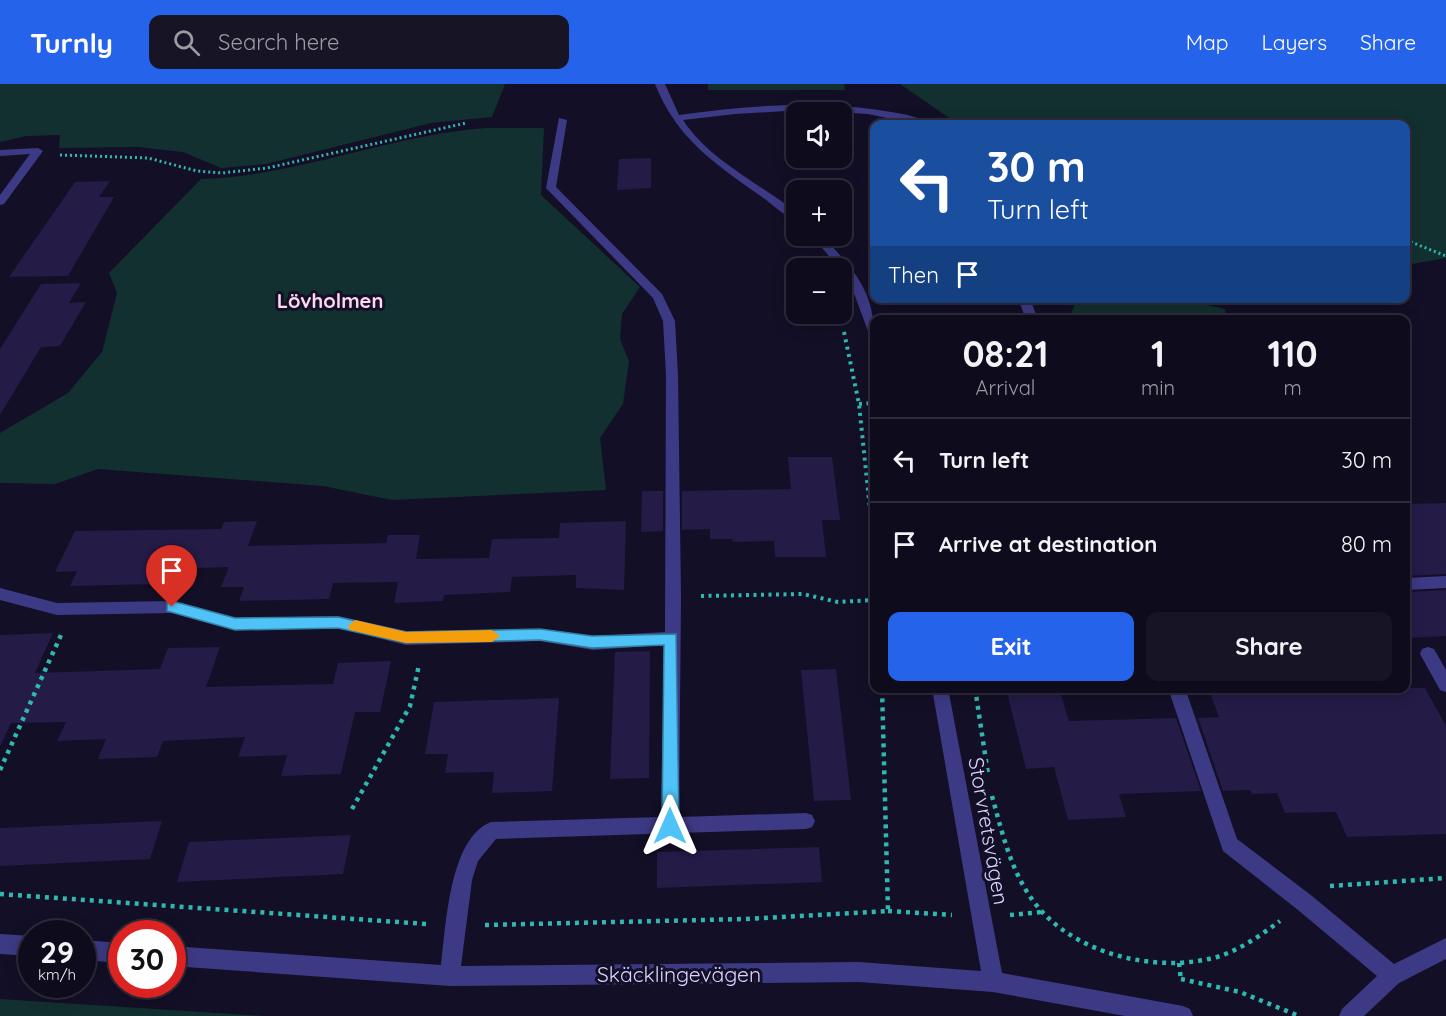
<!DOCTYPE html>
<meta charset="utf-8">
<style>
body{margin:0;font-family:Quicksand,sans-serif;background:#171425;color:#f1f3f6;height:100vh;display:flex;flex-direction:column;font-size:22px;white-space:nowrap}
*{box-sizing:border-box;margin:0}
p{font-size:20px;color:#9b9ba3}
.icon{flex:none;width:33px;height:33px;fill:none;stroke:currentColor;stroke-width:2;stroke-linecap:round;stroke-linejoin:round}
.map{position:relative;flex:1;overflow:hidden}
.drawer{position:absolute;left:870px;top:231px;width:540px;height:378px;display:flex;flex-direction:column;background:#0e0b1c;border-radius:12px;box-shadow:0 3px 15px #0003,0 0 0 2px #2e2b3b}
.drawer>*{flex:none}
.top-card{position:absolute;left:870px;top:36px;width:540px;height:183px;border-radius:12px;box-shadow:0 3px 15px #0003,0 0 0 2px #2e2b3b;background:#1a4fa0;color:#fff;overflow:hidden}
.tools{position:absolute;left:786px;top:18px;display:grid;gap:12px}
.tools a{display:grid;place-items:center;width:66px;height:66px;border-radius:12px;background:#0e0b1c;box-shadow:0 3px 15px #0003,0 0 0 2px #2e2b3b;font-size:30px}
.speed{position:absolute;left:18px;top:836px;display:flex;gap:12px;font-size:30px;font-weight:700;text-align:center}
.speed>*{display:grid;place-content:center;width:78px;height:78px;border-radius:50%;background:#0e0b1c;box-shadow:0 3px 15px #0003,0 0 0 2px #2e2b3b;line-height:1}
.speed small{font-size:15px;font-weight:400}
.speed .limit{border:9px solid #d22;background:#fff;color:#111}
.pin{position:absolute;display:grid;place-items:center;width:51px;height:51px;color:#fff;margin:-62px -26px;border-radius:50% 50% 50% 0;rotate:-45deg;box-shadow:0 0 6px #0007}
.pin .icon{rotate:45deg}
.me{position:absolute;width:66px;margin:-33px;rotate:0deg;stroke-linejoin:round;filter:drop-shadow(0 0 4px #0008)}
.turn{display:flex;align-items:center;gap:21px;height:126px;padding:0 18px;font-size:27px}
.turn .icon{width:78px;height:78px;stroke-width:2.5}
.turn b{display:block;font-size:42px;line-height:51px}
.then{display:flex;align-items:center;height:57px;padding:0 18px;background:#0003;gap:12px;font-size:22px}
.eta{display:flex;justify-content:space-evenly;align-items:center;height:102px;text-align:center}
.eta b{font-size:36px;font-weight:700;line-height:42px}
.cta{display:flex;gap:12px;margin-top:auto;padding:12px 18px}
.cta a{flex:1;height:69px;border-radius:12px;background:#2563eb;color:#fff;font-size:24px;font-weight:700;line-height:69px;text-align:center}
.cta a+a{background:#171425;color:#f1f3f6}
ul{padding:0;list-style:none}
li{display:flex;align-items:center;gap:18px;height:84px;padding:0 18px;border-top:2px solid #2e2b3b}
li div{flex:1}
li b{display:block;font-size:22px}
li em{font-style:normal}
header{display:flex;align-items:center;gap:36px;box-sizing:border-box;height:84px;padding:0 30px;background:#2563eb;color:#fff}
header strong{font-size:28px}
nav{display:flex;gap:33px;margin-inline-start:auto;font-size:21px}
.search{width:420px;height:54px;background:#171425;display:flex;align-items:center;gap:15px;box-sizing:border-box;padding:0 21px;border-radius:12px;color:#9b9ba3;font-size:22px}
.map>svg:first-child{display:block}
.green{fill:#12302f}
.building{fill:#241b47}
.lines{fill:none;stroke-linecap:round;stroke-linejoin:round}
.path-far2{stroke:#2fb8b0;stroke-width:3;stroke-dasharray:2 3;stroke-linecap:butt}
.path-far1{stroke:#2fb8b0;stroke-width:4;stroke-dasharray:3 4.5;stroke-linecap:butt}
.path{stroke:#2fb8b0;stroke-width:4.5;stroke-dasharray:4 5;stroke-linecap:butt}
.minor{fill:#3d3a85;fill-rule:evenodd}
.route{fill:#4fc3f7;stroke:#337fa1;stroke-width:1.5}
.slow{fill:#f59e0b}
.labels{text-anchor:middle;stroke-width:6;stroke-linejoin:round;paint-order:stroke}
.far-district-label{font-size:20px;font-weight:bold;fill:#ffd6f0;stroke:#130f26}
.near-street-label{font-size:21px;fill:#d9d4ff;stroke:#130f26}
</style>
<header>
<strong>Turnly</strong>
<div class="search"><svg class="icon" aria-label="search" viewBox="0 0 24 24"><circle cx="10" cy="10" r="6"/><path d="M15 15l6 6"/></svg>Search here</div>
<nav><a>Map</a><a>Layers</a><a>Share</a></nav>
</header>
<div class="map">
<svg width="1446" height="932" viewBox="0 0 1446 932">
<rect width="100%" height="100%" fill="#130f26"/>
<path class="green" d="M0 0H505L492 33 431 39 266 80 221 84 183 68 137 63 59 64 60 51 26 52 0 58Z
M708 0H844L845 6H708Z
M900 0H1446V174L1406 181V40H958Z
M486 44H544L541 111 640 203 622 230 620 255 629 277 623 320 600 354 606 406 392 416 323 402 98 385 55 400 0 399V349L68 309 102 268 117 209 109 189 201 95C298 92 390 51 486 44Z
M1077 214 1181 215 1225 225 1227 235H1069Z
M0 915 264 932H0Z"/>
<path class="building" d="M651 74V104L617 106 619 75Z
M110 97 99 113H114L68 192 9 193 75 98Z
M81 199 69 219 86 218 60 262 41 263 0 331V265L41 200Z
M788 373H832L840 436H822L826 473H775L774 457 733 458 732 455H710V445L682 446V407L791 405Z
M642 407H663V447L641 448Z
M1446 419V490L1406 492V420Z
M257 437 248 462 386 459 388 451H420L416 475 489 474 492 455 559 454 560 439 626 437 624 506 576 504V491L512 493 510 508 444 511 443 517 394 519 398 498 333 499 329 515 239 517 244 503H221L229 483 164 485 158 500 70 502 77 487 55 488 75 447 221 445 224 438Z
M1446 506V552L1406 554V508Z
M53 549 35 589 160 585 168 564 220 563 206 603 333 600 338 579 391 577 380 628H355L341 690 281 692 287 671 238 673 245 653 163 657 157 673 98 675 106 655 57 657 66 638 11 639 0 663V551Z
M650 567 649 694 610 695 615 568Z
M836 585 851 716 814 717 801 586Z
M1006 604H1059L1069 637 1176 634 1201 707 1119 710 1126 733 1068 736 1054 683 1026 685Z
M1208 604H1425L1446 642V750L1347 753 1336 728 1285 729 1277 709 1252 710 1250 706 1223 707 1198 634 1219 633Z
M559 614 552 707 492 709 494 688 445 689 448 670H425L434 618Z
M162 737 150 775 0 782V744Z
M351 751 343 790 177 798 189 758Z
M819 763 822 798 657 804V768Z"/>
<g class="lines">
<path class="path-far2" d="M948 36 959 40
M60 71 148 74 197 87 222 89 267 84 466 39
M1406 156 1446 172"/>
<path class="path-far1" d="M844 248 859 320 874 464
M859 320 874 319
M701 512 803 510 838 518 874 516"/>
<path class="path" d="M975 604 988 690
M0 686 61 551
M992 712C1002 748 1011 788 1034 818 1073 870 1155 890 1217 873 1240 866 1261 851 1280 837
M352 725 410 622 419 581
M1330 802 1446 794
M0 810 426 840
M888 827 952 831
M1010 831 1042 828
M485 841 745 835 888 827 882 604
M1179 879 1181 896
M1181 895 1240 908 1299 932"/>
<path class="minor" d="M655 0H665L679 31C749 21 821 16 891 28 903 30 921 33 930 40H916L868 30 802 26 735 30 683 36C709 76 759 99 796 128V136C784 132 772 120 762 113 714 79 677 55 655 0Z
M559 34 567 36 556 103 662 210 675 237 678 291 681 513 679 733 806 729 812 731 815 737 812 743 806 745 496 755 478 777 472 796 461 882 859 878 981 887 932 604H948L1002 889 1183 922 1190 925 1193 932H1125L993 908 859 898 450 902 172 882V862L441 881C446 843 449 754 491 738L661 733 664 561 593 566 540 557 406 561 338 544 235 546 172 529 57 531 0 516V504L57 519 172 517 235 534 338 532 406 547 540 545 593 552 665 548 666 291 663 237 653 214 546 104Z
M38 64 43 67 4 120 0 121V111L30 70 0 72V66Z
M812 152H823C852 185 874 205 874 251L868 247 849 196Z
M1018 214H1030L1038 236H1026Z
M1446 492V504L1406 506V494Z
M1428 563 1434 565 1446 586V608L1440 606 1420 570 1422 565Z
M1168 604H1185L1237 755 1312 812 1394 880 1446 854V875L1399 899 1364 932H1339L1342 925 1377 892 1298 826 1223 767Z
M0 850 32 852V872L0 870Z
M82 856 122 859V879L82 876Z"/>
</g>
<path class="route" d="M172 517 235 534 338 533 406 548 540 545 592 552 676 550 679 742 676 747 670 750 664 747 662 742 664 561 592 564 540 556 406 559 338 544 235 546 167 527V519Z"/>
<path class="slow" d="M355 536 406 548 492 546 500 552 492 558 406 559 350 546 348 542Z"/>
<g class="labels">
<g class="far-district-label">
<text x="330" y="224">Lövholmen</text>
</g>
<g class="near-street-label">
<text transform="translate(988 747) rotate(80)" y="7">Storvretsvägen</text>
<text x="679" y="898">Skäcklingevägen</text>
</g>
</g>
</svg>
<div class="tools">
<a><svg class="icon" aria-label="sound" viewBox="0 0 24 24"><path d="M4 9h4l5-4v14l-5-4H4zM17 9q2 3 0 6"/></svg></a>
<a>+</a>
<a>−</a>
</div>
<div class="speed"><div>29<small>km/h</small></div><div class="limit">30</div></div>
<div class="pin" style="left:172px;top:523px;background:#d93025"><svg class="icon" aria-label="arrive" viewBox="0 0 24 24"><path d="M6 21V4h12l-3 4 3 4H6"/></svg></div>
<svg class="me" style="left:670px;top:742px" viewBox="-20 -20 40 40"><path d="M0-17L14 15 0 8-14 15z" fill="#4fc3f7" stroke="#fff" stroke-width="4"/></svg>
<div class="top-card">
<div class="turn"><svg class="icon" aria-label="left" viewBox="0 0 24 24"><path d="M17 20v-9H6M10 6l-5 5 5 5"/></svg><div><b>30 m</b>Turn left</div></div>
<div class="then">Then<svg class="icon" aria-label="arrive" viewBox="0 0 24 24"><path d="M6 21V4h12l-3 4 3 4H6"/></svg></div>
</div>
<section class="drawer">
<div class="eta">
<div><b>08:21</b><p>Arrival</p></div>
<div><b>1</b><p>min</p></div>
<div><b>110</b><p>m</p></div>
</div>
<ul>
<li><svg class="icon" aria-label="left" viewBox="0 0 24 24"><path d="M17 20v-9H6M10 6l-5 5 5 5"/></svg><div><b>Turn left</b></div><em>30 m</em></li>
<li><svg class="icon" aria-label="arrive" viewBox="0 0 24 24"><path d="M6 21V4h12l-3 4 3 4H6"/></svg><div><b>Arrive at destination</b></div><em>80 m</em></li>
</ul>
<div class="cta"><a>Exit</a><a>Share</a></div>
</section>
</div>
